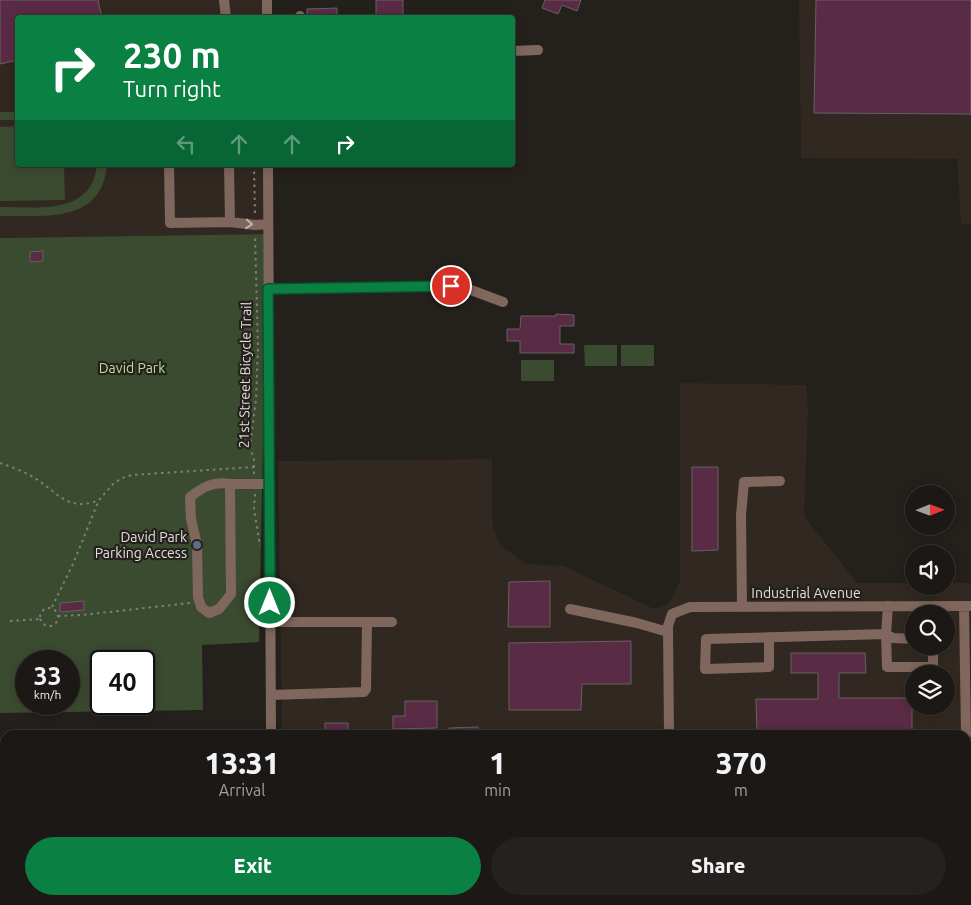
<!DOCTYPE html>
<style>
body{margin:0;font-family:Ubuntu,sans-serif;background:#24211e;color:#f1f3f6;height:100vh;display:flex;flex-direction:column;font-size:19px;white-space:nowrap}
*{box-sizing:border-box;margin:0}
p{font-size:16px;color:#a0a0a0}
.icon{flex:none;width:28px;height:28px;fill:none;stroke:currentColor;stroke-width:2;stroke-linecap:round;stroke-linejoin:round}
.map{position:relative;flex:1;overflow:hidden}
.details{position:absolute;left:0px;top:730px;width:971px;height:175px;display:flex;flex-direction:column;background:#1b1815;border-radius:15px 15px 0 0;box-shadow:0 2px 12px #0003,0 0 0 1px #393734}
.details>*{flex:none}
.banner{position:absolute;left:15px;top:15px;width:500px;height:152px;border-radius:5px;box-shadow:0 2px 12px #0003,0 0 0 1px #393734;background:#0b8043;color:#fff;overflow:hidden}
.needle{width:32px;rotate:89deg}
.tools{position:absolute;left:905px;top:485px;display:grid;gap:10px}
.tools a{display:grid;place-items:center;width:50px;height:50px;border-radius:50%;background:#1b1815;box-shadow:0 2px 12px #0003,0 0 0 1px #393734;font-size:25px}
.speed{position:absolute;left:15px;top:650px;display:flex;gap:10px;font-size:25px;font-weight:700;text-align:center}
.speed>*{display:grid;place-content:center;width:65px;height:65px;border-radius:50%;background:#1b1815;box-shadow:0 2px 12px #0003,0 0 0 1px #393734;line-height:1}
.speed small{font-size:12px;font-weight:400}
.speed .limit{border:2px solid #111;border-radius:8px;background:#fff;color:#111}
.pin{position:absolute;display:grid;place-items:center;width:42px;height:42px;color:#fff;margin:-21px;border:2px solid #fff;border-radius:50%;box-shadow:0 1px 5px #0007}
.me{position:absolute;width:55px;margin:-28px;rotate:0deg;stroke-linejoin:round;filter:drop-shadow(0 0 4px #0008)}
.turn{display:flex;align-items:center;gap:18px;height:105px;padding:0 25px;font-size:22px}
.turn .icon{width:65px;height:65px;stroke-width:2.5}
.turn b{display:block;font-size:35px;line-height:42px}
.lanes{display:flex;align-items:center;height:48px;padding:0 25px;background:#0003;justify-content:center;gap:25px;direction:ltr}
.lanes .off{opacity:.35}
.eta{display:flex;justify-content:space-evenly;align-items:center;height:85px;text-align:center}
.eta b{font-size:30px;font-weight:800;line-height:35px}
.primary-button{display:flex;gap:10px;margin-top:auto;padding:10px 25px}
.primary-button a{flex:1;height:58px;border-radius:30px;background:#0b8043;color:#fff;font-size:20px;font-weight:800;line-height:58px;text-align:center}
.primary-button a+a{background:#24211e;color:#f1f3f6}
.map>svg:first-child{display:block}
.built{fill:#312821;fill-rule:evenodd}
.green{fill:#3b4b30;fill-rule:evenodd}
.building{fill:#5a2b45;stroke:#676164}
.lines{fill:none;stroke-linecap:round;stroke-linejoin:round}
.path{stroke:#807d7a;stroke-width:2;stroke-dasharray:2.5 4;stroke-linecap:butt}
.minor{stroke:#7f675d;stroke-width:10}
.oneway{stroke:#bfb5b0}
.route-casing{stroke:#07532c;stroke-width:12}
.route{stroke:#0b8043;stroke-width:9}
.service-dot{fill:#5c6f8a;stroke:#24201c;stroke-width:2}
.labels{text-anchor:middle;stroke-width:4.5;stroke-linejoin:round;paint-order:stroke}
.park-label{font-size:14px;fill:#b5e197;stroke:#24201c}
.street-label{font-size:14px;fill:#e2dfdd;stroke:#24201c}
.poi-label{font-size:14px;fill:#e2dfdd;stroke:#24201c;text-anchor:end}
</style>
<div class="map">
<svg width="971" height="905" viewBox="0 0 971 905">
<rect width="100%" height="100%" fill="#24201c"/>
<path class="built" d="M0 0H264V17L18 18V165H266L267 234 0 238Z
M799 0H971V224H961L957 159 801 158Z
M680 383 806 385 808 409 804 516 857 583H914V586H946V583H971V905H284V900H966V735H282L278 461 492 459V523L500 545 526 564 564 566 654 609 668 604 680 582ZM914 614H946V646H914ZM914 674H946V706H914Z"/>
<path class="green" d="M0 112H17V120H0Z
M17 126 18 165H64L65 200 0 201V127Z
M97 165H107C101 225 44 215 0 216V207C36 207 92 216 97 165Z
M267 234 259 642 202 645 203 710 0 713V238ZM26 661H69V704H26ZM101 661H144V704H101Z
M584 345H617V366H585Z
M621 345H654V366H621Z
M521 360H554V381H521Z"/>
<path class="building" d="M0 0H98L102 18H18V60L0 64Z
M376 0H403V18H376Z
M545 0H581L577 11 562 5 558 14 542 8Z
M816 0H971V114L814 113Z
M337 8V18H307V9Z
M43 251V261L30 262V252Z
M556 314 574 315V326H560V344H574V353H520V341H507V329H520L521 316H556Z
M692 467H718V550L692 551Z
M550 581V627H508L509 582Z
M84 601V610L60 612V603Z
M631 641V684H582L581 710H509V643Z
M791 653H865L866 673H839V698H912V735H757L756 699H818V673H791Z
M405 701H437V728L393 729V716H405Z
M325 723H348V735H325Z
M478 727V735H449V728Z"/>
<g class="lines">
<path class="path" d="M254 165 255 215
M0 463C11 467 23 471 33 477 57 491 67 513 99 500
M254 474V460L250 447 256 399 258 347 255 235
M255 494 254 509 260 546
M52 607 73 564 99 500 113 484 122 478 132 475 254 467
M40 617a9 9 0 1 1 18 0a9 9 0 1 1-18 0Z
M58 616 82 615 190 603
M10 621 39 619"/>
<path class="minor" d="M224 0 226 18
M267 0V18
M300 16V18
M512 51 538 50
M169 165 170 223 230 222 229 165
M268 165 271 735
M230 222 255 225 268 224
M269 289 451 286 471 290 503 302
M230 484C213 481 203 487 190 497L191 519 197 545 198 597 201 607 209 613 219 609 231 594 230 484H270
M964 606 966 735
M742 607 741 515 744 482 780 481
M570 609 637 623 668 632
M270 622H392
M886 634 887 667H933V646
M886 634 893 638 914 639
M769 637V667L705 669 706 639 886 634 888 606
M271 695 364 692 366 689 367 622
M669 735 668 626 672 614 690 607 971 606
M0 791H5
M966 792 968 905
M174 900V905
M272 900V905
M670 900V905
M623 905V900"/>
</g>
<defs><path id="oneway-chevron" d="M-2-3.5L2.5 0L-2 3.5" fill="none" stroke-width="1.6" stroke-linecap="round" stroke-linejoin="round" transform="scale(1.25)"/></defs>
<use class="oneway" href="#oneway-chevron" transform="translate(249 224) rotate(4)"/>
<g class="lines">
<g class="route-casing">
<path id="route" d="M270 603 268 289 451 286"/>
</g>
<use href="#route" class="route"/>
</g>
<circle class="service-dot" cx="197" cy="545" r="5"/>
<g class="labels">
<g class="park-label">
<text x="132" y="373">David Park</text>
</g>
<g class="street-label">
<text transform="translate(245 375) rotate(-89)" y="5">21st Street Bicycle Trail</text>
<text x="806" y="598">Industrial Avenue</text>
</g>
<g class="poi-label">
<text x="187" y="542">David Park<tspan x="187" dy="16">Parking Access</tspan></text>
</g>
</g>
</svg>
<div class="tools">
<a><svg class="needle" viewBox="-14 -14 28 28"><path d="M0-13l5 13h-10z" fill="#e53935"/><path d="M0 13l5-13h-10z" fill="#a0a0a0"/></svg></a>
<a><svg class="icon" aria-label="sound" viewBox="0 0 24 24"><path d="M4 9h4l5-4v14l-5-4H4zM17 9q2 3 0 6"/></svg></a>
<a><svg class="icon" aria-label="search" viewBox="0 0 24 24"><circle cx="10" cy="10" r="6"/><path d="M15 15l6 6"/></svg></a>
<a><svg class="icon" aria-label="layers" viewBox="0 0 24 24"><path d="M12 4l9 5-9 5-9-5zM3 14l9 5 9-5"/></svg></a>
</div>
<div class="speed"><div>33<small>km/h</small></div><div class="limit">40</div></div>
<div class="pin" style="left:451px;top:286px;background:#d93025"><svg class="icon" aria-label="arrive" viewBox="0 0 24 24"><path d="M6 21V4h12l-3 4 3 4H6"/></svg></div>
<svg class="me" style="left:270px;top:603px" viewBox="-20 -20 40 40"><circle r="17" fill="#0b8043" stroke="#fff" stroke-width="3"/><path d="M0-11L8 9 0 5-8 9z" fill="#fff"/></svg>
<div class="banner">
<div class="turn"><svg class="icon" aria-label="right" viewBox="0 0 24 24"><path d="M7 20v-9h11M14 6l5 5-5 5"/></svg><div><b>230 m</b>Turn right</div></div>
<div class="lanes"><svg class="icon off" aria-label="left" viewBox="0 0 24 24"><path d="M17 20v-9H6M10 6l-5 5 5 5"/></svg><svg class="icon off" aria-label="ahead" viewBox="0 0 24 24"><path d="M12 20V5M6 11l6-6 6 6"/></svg><svg class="icon off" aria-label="ahead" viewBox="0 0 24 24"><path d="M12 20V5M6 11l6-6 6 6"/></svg><svg class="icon" aria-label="right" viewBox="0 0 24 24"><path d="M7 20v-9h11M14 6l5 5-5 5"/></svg></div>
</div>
<section class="details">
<div class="eta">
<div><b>13:31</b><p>Arrival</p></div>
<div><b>1</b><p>min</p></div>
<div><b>370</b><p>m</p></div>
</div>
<div class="primary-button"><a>Exit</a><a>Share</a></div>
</section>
</div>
